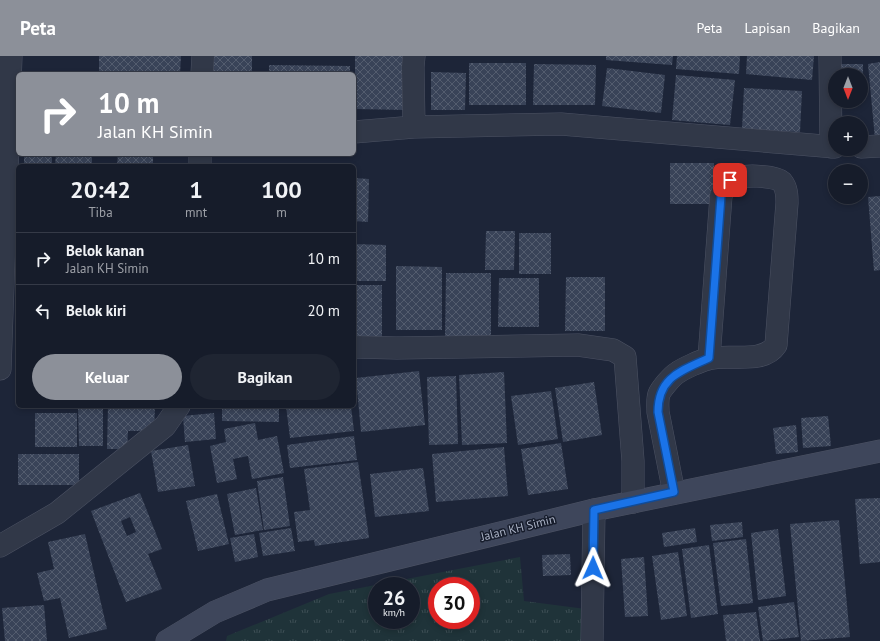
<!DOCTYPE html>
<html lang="id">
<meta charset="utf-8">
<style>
body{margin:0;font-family:"PT Sans",sans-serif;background:#1f2532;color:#f1f3f6;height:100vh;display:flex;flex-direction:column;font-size:15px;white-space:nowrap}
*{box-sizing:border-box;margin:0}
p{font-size:13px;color:#9ea1a8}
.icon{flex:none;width:22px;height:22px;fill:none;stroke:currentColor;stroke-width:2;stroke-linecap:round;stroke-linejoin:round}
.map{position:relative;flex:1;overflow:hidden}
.sheet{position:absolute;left:16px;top:108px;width:340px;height:244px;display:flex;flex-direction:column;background:#161c2a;border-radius:6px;box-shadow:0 2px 6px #0003,0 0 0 1px #353a47}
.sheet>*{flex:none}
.top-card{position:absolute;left:16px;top:16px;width:340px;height:84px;border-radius:6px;box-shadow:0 2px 6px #0003,0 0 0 1px #353a47;background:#8c9099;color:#fff;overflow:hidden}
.needle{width:26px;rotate:180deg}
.buttons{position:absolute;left:828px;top:12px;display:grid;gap:8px}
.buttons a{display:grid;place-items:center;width:40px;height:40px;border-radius:50%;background:#161c2a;box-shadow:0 2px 6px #0003,0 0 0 1px #353a47;font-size:20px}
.speed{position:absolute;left:368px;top:521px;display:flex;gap:8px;font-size:20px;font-weight:700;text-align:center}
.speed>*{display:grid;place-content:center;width:52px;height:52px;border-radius:50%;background:#161c2a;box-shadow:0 2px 6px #0003,0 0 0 1px #353a47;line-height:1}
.speed small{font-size:10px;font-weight:400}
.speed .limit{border:6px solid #d22;background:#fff;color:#111}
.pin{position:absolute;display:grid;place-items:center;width:34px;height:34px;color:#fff;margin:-17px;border-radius:8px;box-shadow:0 2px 6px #0006}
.me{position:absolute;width:44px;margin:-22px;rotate:1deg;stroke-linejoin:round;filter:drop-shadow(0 0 3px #0008)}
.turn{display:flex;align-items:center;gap:14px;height:84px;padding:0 16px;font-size:18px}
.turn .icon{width:52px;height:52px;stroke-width:2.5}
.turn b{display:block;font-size:28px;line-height:34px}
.eta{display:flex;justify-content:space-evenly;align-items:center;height:68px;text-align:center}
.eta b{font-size:24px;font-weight:600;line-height:28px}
.cta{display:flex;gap:8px;margin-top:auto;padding:8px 16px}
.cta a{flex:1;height:46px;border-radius:24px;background:#8c9099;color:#fff;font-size:16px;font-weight:600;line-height:46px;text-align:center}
.cta a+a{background:#1f2532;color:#f1f3f6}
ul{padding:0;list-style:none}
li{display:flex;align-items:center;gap:12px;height:52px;padding:0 16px;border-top:1px solid #353a47}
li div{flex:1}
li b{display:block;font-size:15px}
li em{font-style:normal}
header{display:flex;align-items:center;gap:24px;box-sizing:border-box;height:56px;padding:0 20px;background:#8c9099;color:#fff}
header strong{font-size:19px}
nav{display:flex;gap:22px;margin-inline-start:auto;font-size:14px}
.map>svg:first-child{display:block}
.park{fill:url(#park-tufts);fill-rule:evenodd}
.building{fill:url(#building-cross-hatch);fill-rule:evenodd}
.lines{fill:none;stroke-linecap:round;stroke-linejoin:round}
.street-casing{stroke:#4c5263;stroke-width:23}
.secondary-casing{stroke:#4c5263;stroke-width:23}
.street{stroke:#313848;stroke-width:22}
.secondary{stroke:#3e465b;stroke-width:22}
.route-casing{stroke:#114b97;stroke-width:10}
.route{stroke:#1a73e8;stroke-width:7}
.labels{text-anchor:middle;stroke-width:3;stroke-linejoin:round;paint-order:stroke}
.street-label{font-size:12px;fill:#aab2c5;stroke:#171d2c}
</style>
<header>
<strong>Peta</strong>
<nav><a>Peta</a><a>Lapisan</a><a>Bagikan</a></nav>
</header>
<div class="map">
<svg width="880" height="585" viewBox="0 0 880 585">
<defs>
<pattern id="park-tufts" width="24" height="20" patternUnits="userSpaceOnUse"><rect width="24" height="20" fill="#1f3339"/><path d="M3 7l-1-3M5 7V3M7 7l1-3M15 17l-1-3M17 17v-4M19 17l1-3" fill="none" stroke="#3d4e54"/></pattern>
<pattern id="building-cross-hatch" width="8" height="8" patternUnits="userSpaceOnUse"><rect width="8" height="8" fill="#394358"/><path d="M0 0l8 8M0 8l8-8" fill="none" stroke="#535c6e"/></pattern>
</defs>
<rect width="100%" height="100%" fill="#1d2538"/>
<path class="park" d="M520 501 524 545 601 555 599 585H226L227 580 329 538ZM377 530H411V564H377ZM437 530H471V564H437Z"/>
<path class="building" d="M99 0H181L180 18 99 17Z
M205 0H252V18H205Z
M355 0H405V54L355 53Z
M606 0H673L672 9 606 4Z
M677 0H740L739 18 676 13Z
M747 0H814L812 24 746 18Z
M880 6V82L875 83 868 8Z
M469 7H526V49H469Z
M534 8 596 9 595 49H533Z
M841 8H863V46H861V19H841Z
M269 9 350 10V18H269Z
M607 12 665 19 661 57 602 50Z
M431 16 466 17 465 54H431Z
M676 19 735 24 730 69 672 64Z
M744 32 802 35 800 76 742 73Z
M24 98H52V110H24Z
M56 98H92V110H55Z
M118 98H153V109H117Z
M670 107H714V148H670Z
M354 122 369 123 368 166 354 165Z
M880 140V214L874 215 868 141Z
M486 175H515L514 214H485Z
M519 177H551V218H519Z
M354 188 386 189V225H354Z
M396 210 442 211V274H396Z
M446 217H491V282H445Z
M566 221H605V275H565Z
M499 222H539V271H498Z
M354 229H382V284H354Z
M419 315 425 369 361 376 356 322Z
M504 316 507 387 462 389 459 319Z
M456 320 458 388 429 389 427 321Z
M594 326 602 379 563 386 555 332Z
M551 335 558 383 518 389 511 340Z
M78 350H103V390H79Z
M108 350H155L154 375H128L127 393H107Z
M222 350H279V366L222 365Z
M286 350H351L354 375 290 382Z
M35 357H77V391H35Z
M214 357 216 383 185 386 183 360Z
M828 360 831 390 803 392 801 362Z
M255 367 258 384 277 380 284 417 252 423 248 400 233 403 237 423 217 427 210 390 226 386 224 373Z
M796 369 798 396 776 398 773 372Z
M354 380 357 404 290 412 287 389Z
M561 387 568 433 528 439 521 393Z
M188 389 195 430 158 436 151 395Z
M504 391 508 440 436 446 432 398Z
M18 398H79V429H18Z
M358 406 369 482 315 490 314 484 298 486 294 456 310 454 304 413Z
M423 412 429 455 375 461 370 418Z
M283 421 290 470 264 474 257 425Z
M256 432 263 474 235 479 227 438Z
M140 437 162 493 148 498 162 533 126 546 91 455ZM130 461 136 476 127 480 121 465Z
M217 438 229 488 198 495 186 445Z
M880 442V506L860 508 855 443Z
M839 464 850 581 801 585 790 468Z
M742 466 743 481 712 485 710 469Z
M291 472 295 495 263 500 259 477Z
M695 472 697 486 664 491 662 477Z
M778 473 786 540 758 544 751 477Z
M85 478 107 573 69 582 60 542 44 545 37 517 54 513 48 486Z
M254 478 258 501 235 506 230 482Z
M746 483 753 547 721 550 713 487Z
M709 489 718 558 691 562 682 493Z
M678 496 687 560 661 564 652 500Z
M570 498 571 519 543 520 542 499Z
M644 501 648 560 625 561 621 503Z
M794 546 799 581 763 585 758 551Z
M44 549 47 585H5L2 552Z
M756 556 760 585H726L723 559Z"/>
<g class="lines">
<g class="street-casing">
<path id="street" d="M414 0 413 11 414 71
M830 0 831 91
M202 18 203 0
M354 76 414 71 561 68 835 91
M861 91 880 90
M200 98V110
M354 291 397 292 578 289 613 294 625 301 633 405V446
M0 313 11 0
M674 437 658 356C658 350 657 344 659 338 661 333 672 320 677 317 684 312 700 305 708 303 728 297 763 309 776 289L787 147C787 140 787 132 782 126 775 119 739 118 731 124 726 127 723 135 721 140L709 302
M0 490 57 457 165 370 179 350
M592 585 594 454"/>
</g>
<g class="secondary-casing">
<path id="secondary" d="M167 585 215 556 267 534 594 454 880 395"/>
</g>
<use href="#street" class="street"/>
<use href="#secondary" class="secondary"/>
</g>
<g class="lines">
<g class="route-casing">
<path id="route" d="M593 512 594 454 674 436 658 356C658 321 681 315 709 302L721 140 724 132 730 124"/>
</g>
<use href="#route" class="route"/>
</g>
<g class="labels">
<g class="street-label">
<text transform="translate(518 472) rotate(-14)" y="4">Jalan KH Simin</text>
</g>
</g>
</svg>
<div class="buttons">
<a><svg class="needle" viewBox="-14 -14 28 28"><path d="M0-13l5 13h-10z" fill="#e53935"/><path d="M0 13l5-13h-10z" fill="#9ea1a8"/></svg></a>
<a>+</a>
<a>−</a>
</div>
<div class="speed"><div>26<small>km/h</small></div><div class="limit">30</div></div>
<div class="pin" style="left:730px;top:124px;background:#d93025"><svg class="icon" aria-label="arrive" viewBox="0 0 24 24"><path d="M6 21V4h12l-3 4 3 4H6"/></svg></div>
<svg class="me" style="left:593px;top:512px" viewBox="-20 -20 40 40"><path d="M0-17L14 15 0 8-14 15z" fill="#1a73e8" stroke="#fff" stroke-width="4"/></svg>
<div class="top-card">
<div class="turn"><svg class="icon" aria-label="right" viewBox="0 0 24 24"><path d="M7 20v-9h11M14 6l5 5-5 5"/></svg><div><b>10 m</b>Jalan KH Simin</div></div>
</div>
<section class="sheet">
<div class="eta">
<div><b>20:42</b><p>Tiba</p></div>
<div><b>1</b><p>mnt</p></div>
<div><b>100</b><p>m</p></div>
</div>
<ul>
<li><svg class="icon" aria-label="right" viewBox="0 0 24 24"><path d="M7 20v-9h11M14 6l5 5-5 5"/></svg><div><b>Belok kanan</b><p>Jalan KH Simin</p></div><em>10 m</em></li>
<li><svg class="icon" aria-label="left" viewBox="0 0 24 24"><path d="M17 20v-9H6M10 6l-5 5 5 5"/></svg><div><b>Belok kiri</b></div><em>20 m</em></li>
</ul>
<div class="cta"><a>Keluar</a><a>Bagikan</a></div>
</section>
</div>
